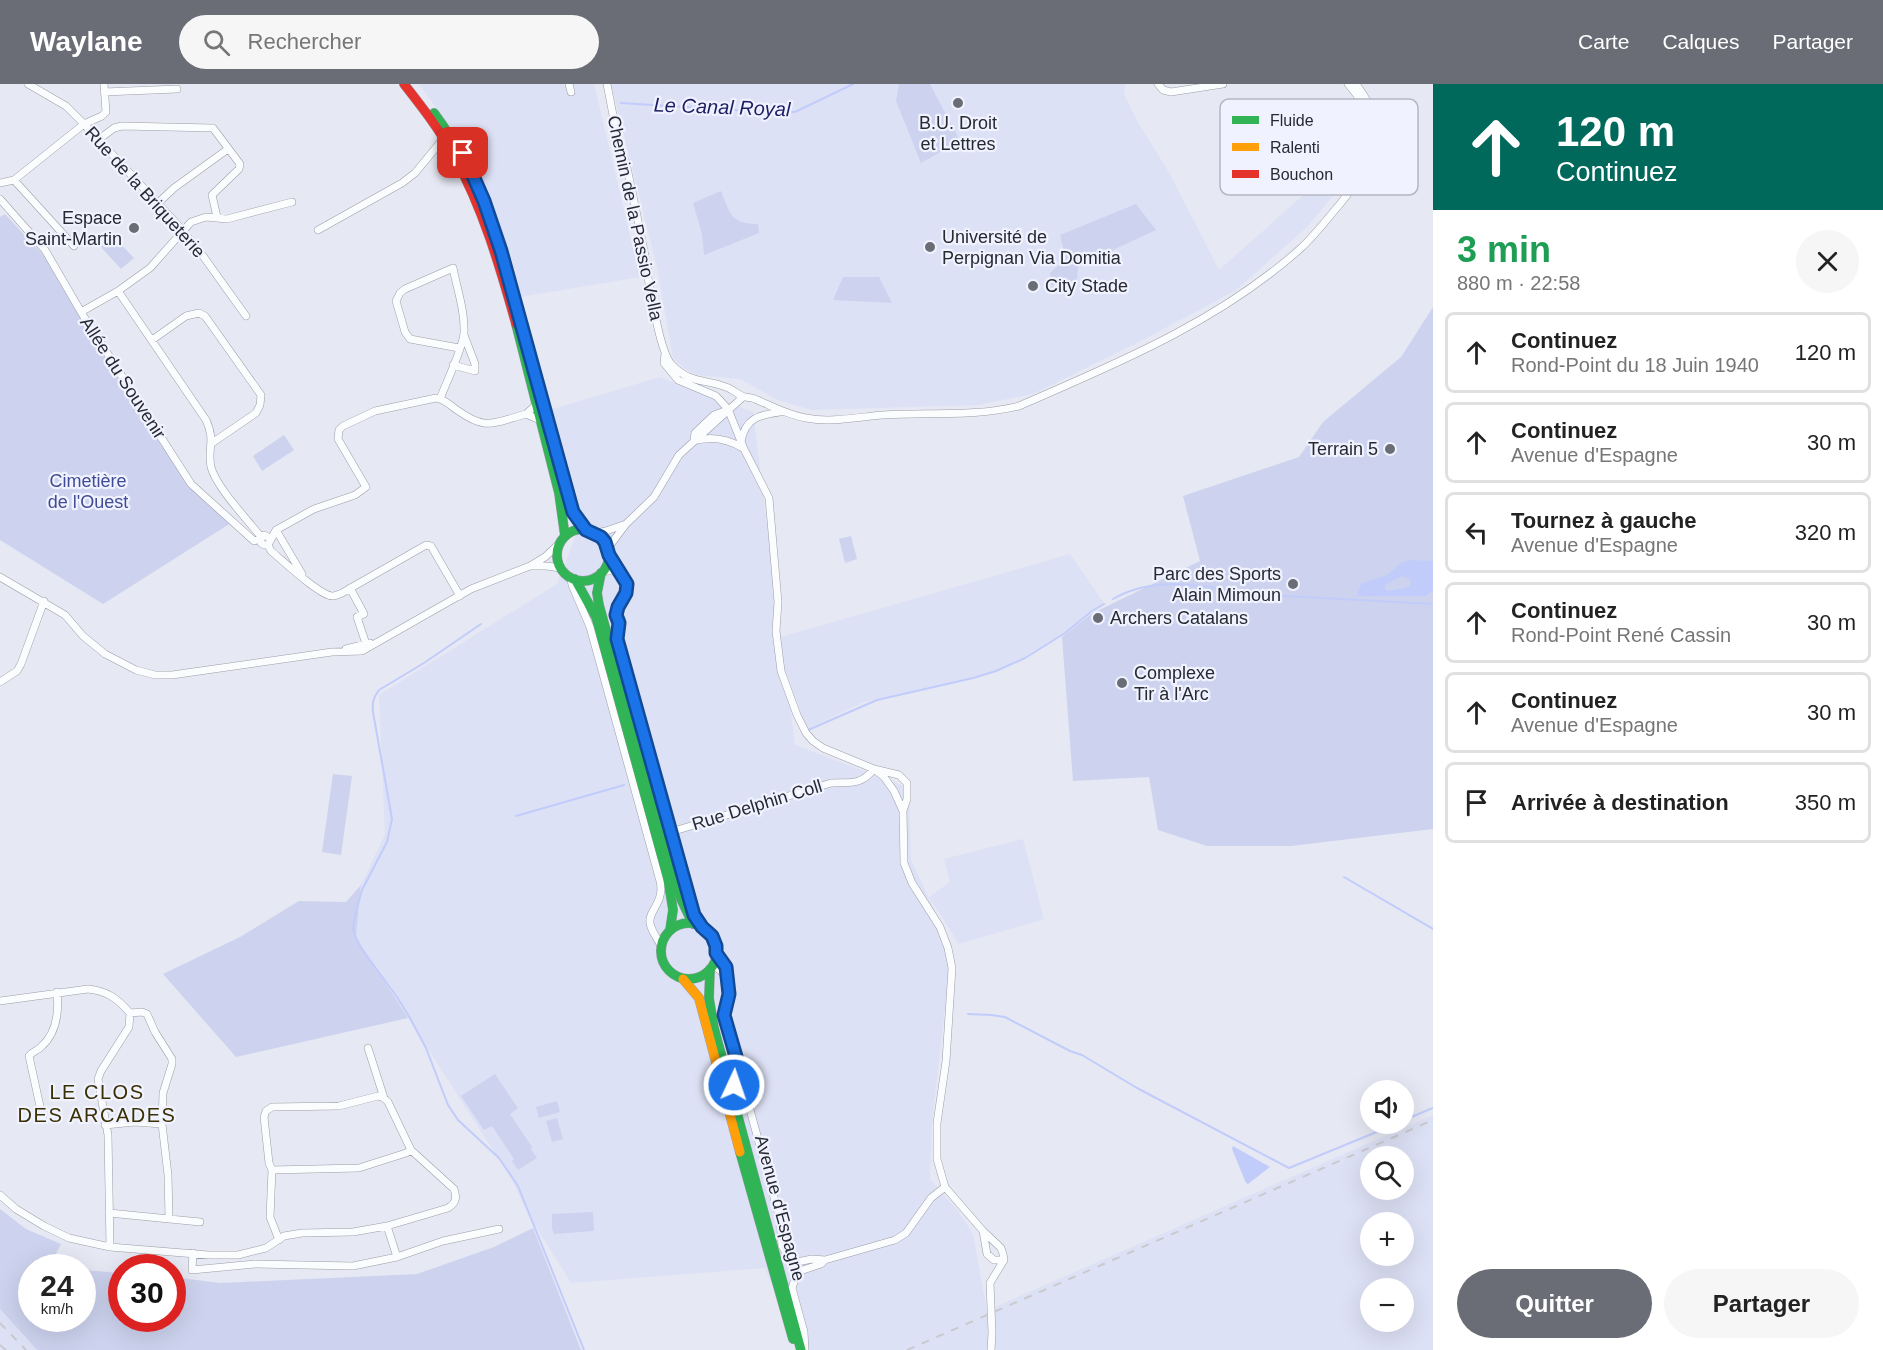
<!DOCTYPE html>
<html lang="fr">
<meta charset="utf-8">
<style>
body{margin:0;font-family:Arial,sans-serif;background:#f6f6f6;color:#222;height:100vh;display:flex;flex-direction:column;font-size:22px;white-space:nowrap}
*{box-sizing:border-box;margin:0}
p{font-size:20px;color:#767676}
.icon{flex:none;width:33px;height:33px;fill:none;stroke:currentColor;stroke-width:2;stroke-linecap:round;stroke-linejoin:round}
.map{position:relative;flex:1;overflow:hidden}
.drawer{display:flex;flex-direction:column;background:#fff;width:450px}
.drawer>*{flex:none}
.hud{background:#00695c;color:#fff;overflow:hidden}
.tools{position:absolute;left:1360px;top:996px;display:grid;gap:12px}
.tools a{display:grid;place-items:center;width:54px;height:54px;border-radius:50%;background:#fff;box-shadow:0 6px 24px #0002;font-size:30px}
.speed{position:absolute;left:18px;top:1170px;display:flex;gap:12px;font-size:30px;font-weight:700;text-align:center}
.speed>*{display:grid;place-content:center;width:78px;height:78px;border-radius:50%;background:#fff;box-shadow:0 6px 24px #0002;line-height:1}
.speed small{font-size:15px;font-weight:400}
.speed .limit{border:9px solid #d22;background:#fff;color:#111}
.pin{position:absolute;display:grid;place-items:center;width:51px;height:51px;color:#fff;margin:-26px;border-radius:12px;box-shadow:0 3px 9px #0006}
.me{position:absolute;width:66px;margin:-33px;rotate:3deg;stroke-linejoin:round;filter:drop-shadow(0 0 4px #0008)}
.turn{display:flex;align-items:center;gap:21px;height:126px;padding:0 24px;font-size:27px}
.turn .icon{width:78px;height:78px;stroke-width:2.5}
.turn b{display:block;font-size:42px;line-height:51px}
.round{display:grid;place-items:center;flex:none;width:63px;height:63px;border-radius:32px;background:#f6f6f6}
.overview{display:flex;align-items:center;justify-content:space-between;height:102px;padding:0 24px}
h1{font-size:36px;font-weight:700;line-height:45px;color:#1e9e55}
.primary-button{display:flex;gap:12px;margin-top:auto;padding:12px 24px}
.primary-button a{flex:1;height:69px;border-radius:36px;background:#6a6c76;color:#fff;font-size:24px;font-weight:700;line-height:69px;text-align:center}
.primary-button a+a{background:#f6f6f6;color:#222}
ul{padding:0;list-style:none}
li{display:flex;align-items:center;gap:18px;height:81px;margin:0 12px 9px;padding:0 12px;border:3px solid #e0e0e0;border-radius:9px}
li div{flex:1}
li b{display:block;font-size:22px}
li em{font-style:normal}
header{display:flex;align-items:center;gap:36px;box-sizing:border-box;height:84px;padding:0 30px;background:#6a6c76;color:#fff}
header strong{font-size:28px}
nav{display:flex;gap:33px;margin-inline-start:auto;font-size:21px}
.search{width:420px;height:54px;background:#f6f6f6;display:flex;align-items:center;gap:15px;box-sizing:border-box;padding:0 21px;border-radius:33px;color:#767676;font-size:22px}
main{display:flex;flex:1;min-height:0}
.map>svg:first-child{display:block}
.built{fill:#dde1f5;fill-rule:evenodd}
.green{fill:#cdd3ee}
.water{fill:#c2ccfb;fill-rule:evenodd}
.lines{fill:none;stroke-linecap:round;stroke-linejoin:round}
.stream{stroke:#c2ccfb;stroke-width:2}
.street-casing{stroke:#9c9da5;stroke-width:8}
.fast-casing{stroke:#9c9da5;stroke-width:10}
.slow-casing{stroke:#9c9da5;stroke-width:10}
.jam-casing{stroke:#9c9da5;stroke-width:10}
.street{stroke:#fbfcfd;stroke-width:7}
.fast{stroke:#30b455;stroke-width:9}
.slow{stroke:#ff9f0a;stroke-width:9}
.jam{stroke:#e5322d;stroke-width:9}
.rail{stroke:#cacace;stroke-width:2;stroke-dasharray:8 8;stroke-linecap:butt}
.route-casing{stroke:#114b97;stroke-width:15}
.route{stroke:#1a73e8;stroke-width:10}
.poi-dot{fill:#6a6c76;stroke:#f0f3ff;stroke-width:2}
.labels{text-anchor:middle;stroke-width:4.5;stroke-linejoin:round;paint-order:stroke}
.poi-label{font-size:18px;fill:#282a32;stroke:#f0f3ff;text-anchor:start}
.street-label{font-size:18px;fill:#282a32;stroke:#f0f3ff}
.park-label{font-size:18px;fill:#424c94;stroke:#f0f3ff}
.water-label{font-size:20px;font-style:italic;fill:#1d1f64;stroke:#f0f3ff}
.neighbourhood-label{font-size:20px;letter-spacing:1.5px;fill:#3a3004;stroke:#f0f3ff}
.key{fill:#f0f3ff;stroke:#b4b7c2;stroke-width:1.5}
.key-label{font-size:16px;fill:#282a32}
</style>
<header>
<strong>Waylane</strong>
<div class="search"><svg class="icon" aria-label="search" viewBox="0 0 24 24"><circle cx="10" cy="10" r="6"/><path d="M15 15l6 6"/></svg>Rechercher</div>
<nav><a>Carte</a><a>Calques</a><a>Partager</a></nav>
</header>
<main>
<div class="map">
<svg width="1433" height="1266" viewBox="0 0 1433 1266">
<rect width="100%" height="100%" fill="#e6e8f3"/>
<path class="built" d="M419 0H594L640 193 520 213 495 127 449 42Z
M611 0H1125L1124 10 1137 37 1170 90 1219 186 1353 67 1361 79 1306 144 1236 206 1143 256 1033 310 978 321 811 326 778 316 740 295 696 291 683 284 673 274 657 183Z
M660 293 753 328 781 553 1070 470 1104 519 1091 527 1063 549 1024 573 996 586 972 593 864 618 807 645 786 587 795 661 909 704 911 776 952 863 932 1039 930 1095 958 1127 973 1150 989 1238 995 1235V1223L1433 1031V1266H798L765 1184 571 1199 528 1130 511 1094 356 853 361 801 385 750 379 611 557 500 583 433 546 327ZM1371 1072H1404V1106H1371ZM1371 1138H1404V1172H1371ZM1371 1204H1404V1238H1371Z
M1023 755 1044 835 959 860 929 813 950 798 944 775Z
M0 1225 23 1252 37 1266H0Z"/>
<path class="green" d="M899 0H930L960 57 921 79 896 17Z
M721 107C730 130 731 140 758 140L759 149 704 171 702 150 693 119Z
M1136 120 1156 146 1078 182 1077 197 1051 201 1050 189 1066 175 1060 151Z
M5 130 44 172 137 326 189 401 231 439 103 520 0 456V133Z
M112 151 134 174 121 185 100 162Z
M843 193H879L892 219 833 216Z
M1433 223V745L1291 762H1207L1158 746 1149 693 1073 697 1062 553 1091 530 1200 477 1183 412 1299 373 1323 338 1401 273Z
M284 351 294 366 262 387 253 372Z
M851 452 857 475 845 479 839 455Z
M333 690 352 692 341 771 322 768Z
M361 801 356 853 408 934 236 973 163 890 240 853 299 817 346 818Z
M495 990 518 1024 510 1030 532 1063 531 1065 537 1074 518 1086 512 1077 514 1075 492 1042 484 1046 461 1012Z
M557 1017 560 1028 539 1034 536 1023Z
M557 1034 563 1055 552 1058 546 1037Z
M0 1125 26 1145 61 1160 52 1178 73 1183 32 1184V1234H82L83 1186 121 1189 122 1234H172L173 1193 220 1199 417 1190 494 1163 533 1144 581 1266H37L0 1225Z
M593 1128 594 1147 554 1150 552 1144V1130Z"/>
<path class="water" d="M1410 476 1433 477V506L1426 512H1358V506L1362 499 1387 491 1402 478ZM1402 492 1410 495 1411 500 1409 503 1388 507 1385 505V501Z
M1233 1062 1270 1083 1248 1100 1246 1099 1232 1065Z"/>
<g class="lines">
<path class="stream" d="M621 19 750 27 795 28 853 0
M1249 510 1433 520
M1113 515C1154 491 1200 502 1245 508
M481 540 424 579 379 606C373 614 372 619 373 628L392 735 387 758 362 806 355 831 353 845 356 854 361 864 397 913 410 934 426 964 448 1021 458 1036 499 1074 518 1102 584 1266
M808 646 877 616 973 594 996 587 1025 574 1065 549 1092 527 1104 520
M516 732 624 701
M1344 793 1433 845
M968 930 991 931 1005 933 1070 967 1082 971 1137 1004 1289 1084 1396 1040
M1404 1036 1433 1024"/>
<g class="street-casing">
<path id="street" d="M28 0 66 22 84 40 177 140 203 172 246 232
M569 0 571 8
M607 0 619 62 626 79 634 117 648 187V194C652 213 660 269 672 281 690 300 706 295 726 303 732 305 736 309 742 312 746 314 751 313 755 315 772 322 787 331 806 334 831 339 858 333 883 331 929 328 975 333 1019 322 1118 279 1220 237 1301 164 1315 151 1327 135 1340 120 1375 76 1394 51 1356 0
M1158 0 1163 6 1171 8 1223 0
M1348 0C1372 28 1373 41 1367 77
M104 8 177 5
M98 56 114 44 122 42 213 44 240 80 239 85 212 111 217 133
M14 96 74 162
M0 99 14 96 84 40 102 32 106 28 104 0
M0 115 45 166 84 233 191 400 254 457 260 455
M157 120 174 104 228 65
M318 146 402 99 415 89 444 54
M118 207 206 336C216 357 207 365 211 383 216 403 248 436 261 453
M81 228 118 207 150 184 191 138 206 133 227 135 292 118
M152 256 186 232 199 229 205 232 261 311 260 321 256 329 212 359
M665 270 664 279 678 296 716 312 728 325 744 365 769 414 778 518 776 547 781 587 797 631 806 649 813 657 823 664 874 685 884 693 894 707 903 727 904 779 912 799 940 843 948 864 952 884 946 977 937 1039V1075L945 1103 983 1147 1001 1164 1003 1170 1004 1176 990 1199 992 1249 991 1266
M453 281 475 287V280L464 251
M440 315C446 299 463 264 464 249 465 227 457 205 453 184L405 205 400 209 396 217 405 248 410 255 459 264
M536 321 526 330 540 336
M694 356 695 349 714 331 725 327
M697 356C714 352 728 355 743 364
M741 358C745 334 759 331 780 328
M276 446 302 490
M596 449 606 447 626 440
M270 454 264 451 261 453V459L264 461H268L276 446 314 425 355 411 366 403 338 355 339 346 343 342 375 327 436 314C444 315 450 321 457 326 486 347 493 339 526 330
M268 461 271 467C282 476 321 513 333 512 336 512 339 510 342 509L426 461 431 462 460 512
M608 464 626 440 654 413 679 371 743 313
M609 471 627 500 626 509 618 523 616 531 619 539 617 555 691 822 694 831 702 843
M530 482H546L561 484
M603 487H617
M0 493 65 531 83 552 105 570 136 586 155 591H172L332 568 362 567 471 505 530 482 545 473 561 458
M571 494 572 501 590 543 660 797C665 819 648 826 650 839 651 847 658 855 661 862
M350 504 364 530 357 533 366 560
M346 565 370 559
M0 598 17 587 21 580 44 517
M671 748 831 699C851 698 860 702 874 685L899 691 907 699V715L903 727
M716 869C734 887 727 909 724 931L780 1135 782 1162 788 1172 797 1178 800 1187
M713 881 721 887 725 893
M0 917 88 905C107 907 117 914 130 929L129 943 101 987 98 995 108 1051 110 1163
M130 929 142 928 147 930 155 948 172 975V980L163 1009 162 1040 168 1091 169 1134
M734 1008 735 992 738 984
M43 1036 29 972C33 967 37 967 41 963 57 949 59 927 57 908
M105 1041 135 1038 162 1040
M272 1086 359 1084 406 1069 411 1066
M0 1111 16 1125 44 1142 69 1154 110 1163 208 1171H238L266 1164 284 1152 302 1149 353 1148 387 1142 448 1124C456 1119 457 1114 454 1105L411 1066 388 1018 384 1014 368 964
M109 1129 200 1138
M387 1142 397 1173
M983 1147 987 1170 994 1176H1004
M279 1156 270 1133 272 1086 269 1079 264 1033 266 1027 272 1023 339 1022 378 1012 384 1014
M193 1169 192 1186 255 1180 353 1182 397 1173 443 1157 499 1145
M797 1178 812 1175 825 1176
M800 1187 821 1180 825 1176 895 1156 906 1149 931 1114 945 1103
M800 1187 795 1195 792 1204 804 1248 805 1266"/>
</g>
<g class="fast-casing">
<path id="fast" d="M434 29C461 65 479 104 494 147
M516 240 559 409 565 452
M540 310 573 428 586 445
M557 471a26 26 0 1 1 52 0a26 26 0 1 1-52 0Z
M601 489 597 509 599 521 681 815 693 840
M575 495 596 533 668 795 673 826 670 846
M661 867a28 28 0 1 1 56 0a28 28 0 1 1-56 0Z
M710 885 709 914 714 944 801 1266
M740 1068 793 1255"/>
</g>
<g class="slow-casing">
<path id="slow" d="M683 895 699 914 740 1068"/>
</g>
<g class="jam-casing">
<path id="jam" d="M404 0C422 23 440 46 454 72 483 124 500 183 516 240"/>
</g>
<use href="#street" class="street"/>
<use href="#fast" class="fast"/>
<use href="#slow" class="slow"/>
<use href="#jam" class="jam"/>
<path class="rail" d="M0 1239 26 1266
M0 1261 6 1266
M907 1266 1433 1036"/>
</g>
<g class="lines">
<g class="route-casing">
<path id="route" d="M463 69 484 117 501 167 573 428 586 446 601 453 605 458 609 471 627 500 626 509 618 523 616 531 619 539 617 555 694 831 702 843 712 852 716 862V869L726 883 729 910 724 931 739 983 734 1001"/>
</g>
<use href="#route" class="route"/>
</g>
<g class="poi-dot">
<circle cx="958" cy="19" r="6"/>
<circle cx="134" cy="144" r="6"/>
<circle cx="930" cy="163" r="6"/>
<circle cx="1033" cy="202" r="6"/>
<circle cx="1390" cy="365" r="6"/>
<circle cx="1293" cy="500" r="6"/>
<circle cx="1098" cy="534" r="6"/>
<circle cx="1122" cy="599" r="6"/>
</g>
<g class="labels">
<g class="poi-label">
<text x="958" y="45" text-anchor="middle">B.U. Droit<tspan x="958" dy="21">et Lettres</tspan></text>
<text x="122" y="140" text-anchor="end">Espace<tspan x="122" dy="21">Saint-Martin</tspan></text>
<text x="942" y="159">Université de<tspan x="942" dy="21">Perpignan Via Domitia</tspan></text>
<text x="1045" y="208">City Stade</text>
<text x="1378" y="371" text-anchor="end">Terrain 5</text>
<text x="1281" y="496" text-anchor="end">Parc des Sports<tspan x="1281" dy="21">Alain Mimoun</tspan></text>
<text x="1110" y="540">Archers Catalans</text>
<text x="1134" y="595">Complexe<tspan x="1134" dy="21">Tir à l'Arc</tspan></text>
</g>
<g class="street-label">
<text transform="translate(145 108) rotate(48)" y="6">Rue de la Briqueterie</text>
<text transform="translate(635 134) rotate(78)" y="6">Chemin de la Passio Vella</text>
<text transform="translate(123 294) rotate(57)" y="6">Allée du Souvenir</text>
<text transform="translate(757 721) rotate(-17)" y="6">Rue Delphin Coll</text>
<text transform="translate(780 1124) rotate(75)" y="6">Avenue d'Espagne</text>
</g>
<g class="park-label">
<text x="88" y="403">Cimetière<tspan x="88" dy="21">de l'Ouest</tspan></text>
</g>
<g class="water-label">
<text transform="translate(722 23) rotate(2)" y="7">Le Canal Royal</text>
</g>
<g class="neighbourhood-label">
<text x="97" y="1015">LE CLOS<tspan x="97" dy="23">DES ARCADES</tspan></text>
</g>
</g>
<rect x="1220" y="15" width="198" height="96" rx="9" class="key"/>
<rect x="1232" y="32" width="27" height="8" fill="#30b455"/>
<rect x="1232" y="59" width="27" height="8" fill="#ff9f0a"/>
<rect x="1232" y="86" width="27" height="8" fill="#e5322d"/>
<g class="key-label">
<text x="1270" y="42">Fluide</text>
<text x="1270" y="69">Ralenti</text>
<text x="1270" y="96">Bouchon</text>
</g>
</svg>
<div class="tools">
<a><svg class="icon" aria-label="sound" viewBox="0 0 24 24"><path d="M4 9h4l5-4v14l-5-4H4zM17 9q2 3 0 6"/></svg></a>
<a><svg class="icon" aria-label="search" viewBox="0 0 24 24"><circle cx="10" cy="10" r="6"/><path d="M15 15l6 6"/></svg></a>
<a>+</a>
<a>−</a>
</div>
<div class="speed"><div>24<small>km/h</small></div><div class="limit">30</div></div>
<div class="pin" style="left:463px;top:69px;background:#d93025"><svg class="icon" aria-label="arrive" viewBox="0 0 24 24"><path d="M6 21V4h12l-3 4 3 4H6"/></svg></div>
<svg class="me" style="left:734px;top:1001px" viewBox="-20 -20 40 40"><circle r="17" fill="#1a73e8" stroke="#fff" stroke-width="3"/><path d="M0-11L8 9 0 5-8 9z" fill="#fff"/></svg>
</div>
<section class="drawer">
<div class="hud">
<div class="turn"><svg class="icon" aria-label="ahead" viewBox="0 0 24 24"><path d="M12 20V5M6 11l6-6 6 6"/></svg><div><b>120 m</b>Continuez</div></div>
</div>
<div class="overview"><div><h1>3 min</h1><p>880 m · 22:58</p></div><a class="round"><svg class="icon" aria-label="close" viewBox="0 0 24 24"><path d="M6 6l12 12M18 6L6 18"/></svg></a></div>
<ul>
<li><svg class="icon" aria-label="ahead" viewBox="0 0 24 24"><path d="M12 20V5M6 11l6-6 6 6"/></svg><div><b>Continuez</b><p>Rond-Point du 18 Juin 1940</p></div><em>120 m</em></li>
<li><svg class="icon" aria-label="ahead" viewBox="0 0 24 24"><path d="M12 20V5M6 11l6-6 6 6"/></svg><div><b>Continuez</b><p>Avenue d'Espagne</p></div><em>30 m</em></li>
<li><svg class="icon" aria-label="left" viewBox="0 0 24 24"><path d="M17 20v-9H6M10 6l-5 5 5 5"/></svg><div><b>Tournez à gauche</b><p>Avenue d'Espagne</p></div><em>320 m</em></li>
<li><svg class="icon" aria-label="ahead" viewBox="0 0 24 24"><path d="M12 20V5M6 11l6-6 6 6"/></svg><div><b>Continuez</b><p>Rond-Point René Cassin</p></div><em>30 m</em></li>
<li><svg class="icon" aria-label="ahead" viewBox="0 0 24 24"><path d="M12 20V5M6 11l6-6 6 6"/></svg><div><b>Continuez</b><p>Avenue d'Espagne</p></div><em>30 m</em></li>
<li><svg class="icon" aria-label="arrive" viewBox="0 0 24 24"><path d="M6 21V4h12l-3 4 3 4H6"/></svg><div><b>Arrivée à destination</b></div><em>350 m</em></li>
</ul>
<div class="primary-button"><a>Quitter</a><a>Partager</a></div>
</section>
</main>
